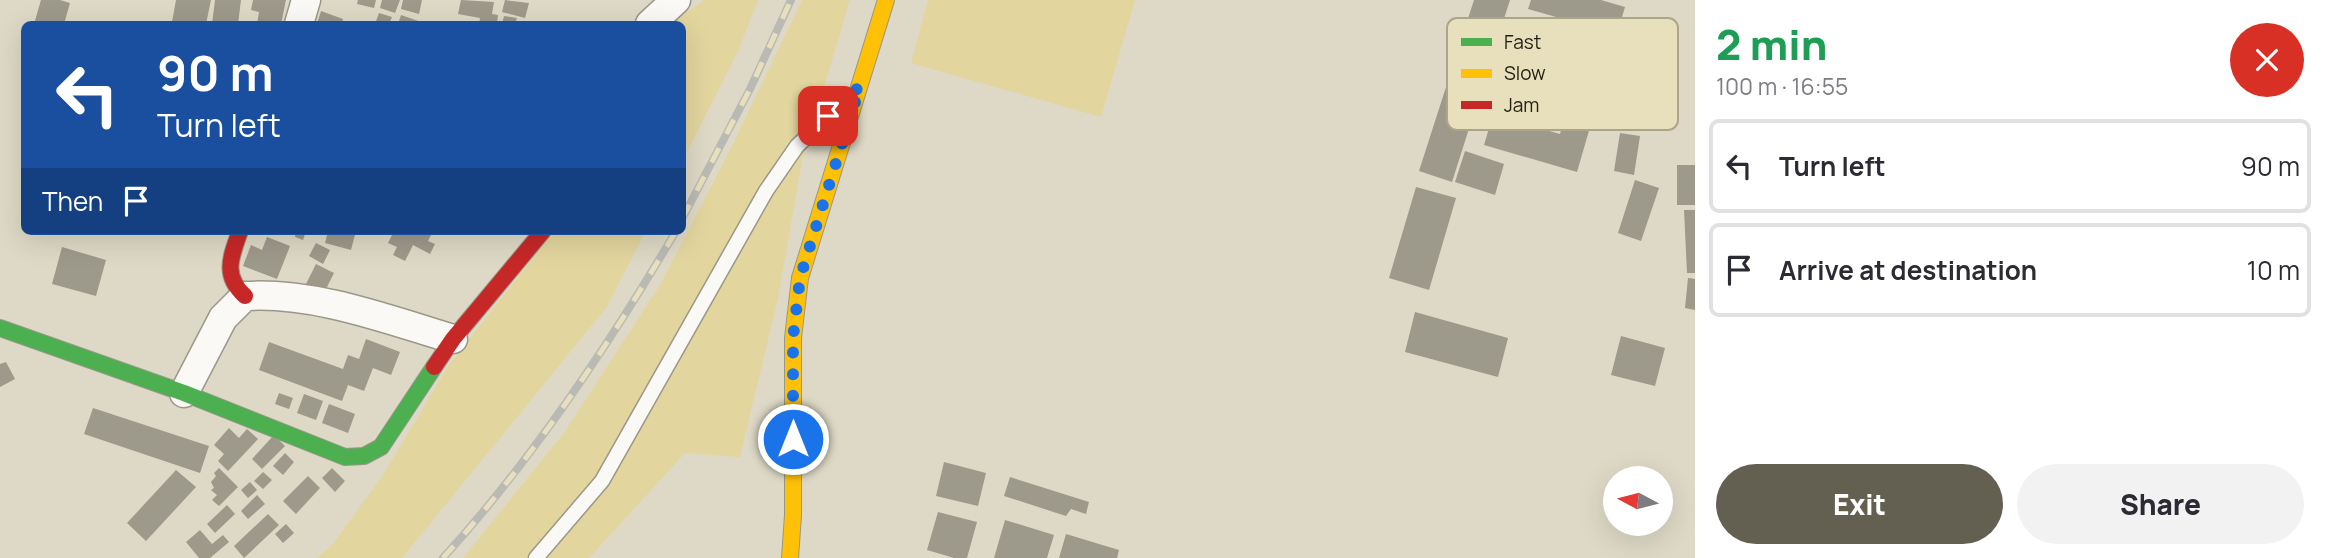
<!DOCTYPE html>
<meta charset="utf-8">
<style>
body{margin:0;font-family:Manrope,sans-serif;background:#f2f2f3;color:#2b2b33;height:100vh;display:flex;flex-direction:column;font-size:26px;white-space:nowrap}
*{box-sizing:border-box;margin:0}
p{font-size:23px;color:#7c7c81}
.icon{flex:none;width:38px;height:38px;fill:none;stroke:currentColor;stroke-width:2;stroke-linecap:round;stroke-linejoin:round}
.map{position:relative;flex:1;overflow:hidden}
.panel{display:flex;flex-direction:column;background:#fff;width:630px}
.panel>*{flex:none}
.banner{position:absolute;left:21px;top:21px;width:665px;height:214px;border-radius:10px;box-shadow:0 7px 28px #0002;background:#1a4fa0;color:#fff;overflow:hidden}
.needle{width:46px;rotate:277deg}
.fabs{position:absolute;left:1603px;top:466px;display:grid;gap:14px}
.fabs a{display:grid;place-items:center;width:70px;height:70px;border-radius:50%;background:#fff;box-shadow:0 7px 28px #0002;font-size:35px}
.pin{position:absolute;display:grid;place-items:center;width:60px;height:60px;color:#fff;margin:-30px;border-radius:14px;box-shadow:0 4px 10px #0006}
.me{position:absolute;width:77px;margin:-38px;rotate:0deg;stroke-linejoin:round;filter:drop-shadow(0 0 5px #0008)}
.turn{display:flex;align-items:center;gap:24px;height:147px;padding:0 21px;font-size:32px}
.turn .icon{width:91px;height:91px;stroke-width:2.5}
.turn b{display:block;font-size:49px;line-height:60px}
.then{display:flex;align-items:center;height:66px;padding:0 21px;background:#0003;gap:14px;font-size:26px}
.round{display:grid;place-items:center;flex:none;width:74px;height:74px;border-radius:37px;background:#f2f2f3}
.headline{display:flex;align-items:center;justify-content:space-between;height:119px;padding:0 21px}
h1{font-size:42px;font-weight:800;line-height:52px;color:#1e9e55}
.primary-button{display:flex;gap:14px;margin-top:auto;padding:14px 21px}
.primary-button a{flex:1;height:80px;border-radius:42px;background:#646051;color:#fff;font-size:28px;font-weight:800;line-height:80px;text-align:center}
.primary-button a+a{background:#f2f2f3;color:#2b2b33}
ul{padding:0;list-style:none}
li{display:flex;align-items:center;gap:21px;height:94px;margin:0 14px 10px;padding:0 7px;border:4px solid #e1e1e2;border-radius:10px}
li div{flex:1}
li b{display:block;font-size:26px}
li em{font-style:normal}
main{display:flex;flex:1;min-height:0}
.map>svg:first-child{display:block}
.green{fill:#e2d59e}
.building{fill:#9d998b}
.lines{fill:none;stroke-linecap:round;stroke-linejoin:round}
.lane-casing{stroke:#9b9788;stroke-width:17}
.street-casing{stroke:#9b9788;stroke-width:31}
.fast-casing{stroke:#9b9788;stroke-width:18}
.slow-casing{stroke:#9b9788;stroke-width:18}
.jam-casing{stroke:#9b9788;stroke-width:18}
.lane{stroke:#faf9f6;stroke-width:14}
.street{stroke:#faf9f6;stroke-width:28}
.fast{stroke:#4caf50;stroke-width:16}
.slow{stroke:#ffc107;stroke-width:16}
.jam{stroke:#c62828;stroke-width:16}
.rail-casing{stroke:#babab5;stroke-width:8}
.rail{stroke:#e8dfbc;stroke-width:5;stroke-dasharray:16;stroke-linecap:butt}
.route{stroke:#1a73e8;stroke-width:12;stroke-dasharray:0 21.6}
.key{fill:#e8dfbc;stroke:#ada589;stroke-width:2}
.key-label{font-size:19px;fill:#221f12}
</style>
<main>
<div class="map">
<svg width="1695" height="558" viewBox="0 0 1695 558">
<rect width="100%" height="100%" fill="#ded9c6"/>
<path class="green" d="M704 0H758L738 51 683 160 682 24H671Z
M802 0H850L802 161 778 298 740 457 685 453 589 558H463L564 433 660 285 732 146Z
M928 0H1135L1101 117 911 63Z
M554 231H646L606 308 402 558H317L332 545 383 475 447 368Z"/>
<path class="building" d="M41 0H60L70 3 64 24H34Z
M176 0H211L206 24 172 22Z
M215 0H241L238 24H212Z
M253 0H286L281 24H257L259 12 251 10Z
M358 0H376L374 8 357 4Z
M382 0H400L395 13 380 8Z
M403 0H422L419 14 401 9Z
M461 0 494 2 492 14 498 15 497 24H479L480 18 458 14Z
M505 0 529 3 525 18 502 12Z
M1474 0H1510L1452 182 1419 171Z
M1531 0H1601L1625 7 1577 172 1484 145 1493 115 1560 134 1591 27 1528 9Z
M321 11 343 19 342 24H317Z
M379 13 392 17 389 24H375Z
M401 15 427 24H398Z
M504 16 517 18 515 24H502Z
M1620 133 1640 136 1634 175 1614 171Z
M1465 151 1504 164 1495 195 1455 182Z
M1677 165H1695V205H1677Z
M1635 180 1659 188 1641 241 1618 233Z
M1416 187 1456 198 1429 290 1389 278Z
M1684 210H1695V273H1687Z
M296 231H306L303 240 295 237Z
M328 231H356L351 250 325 243Z
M394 231H427L432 233 428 241 435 244 430 254 413 245 405 261 393 255 397 247 388 243Z
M267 237 290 246 277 279 243 266 251 245 262 250Z
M316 243 330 250 323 264 309 256Z
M62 247 106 260 96 296 52 284Z
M316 264 334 273 322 297 304 288Z
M1688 278 1695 279V310L1685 308Z
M1415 312 1508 338 1498 377 1405 352Z
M1621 336 1665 348 1655 386 1611 375Z
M366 339 400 352 391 375 373 368 364 391 348 385 342 401 259 370 269 342 343 369 348 355 359 359Z
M6 362 15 379 0 387V364Z
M279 393 293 398 289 409 275 404Z
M304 394 323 401 316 420 297 413Z
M329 404 355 414 348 433 322 423Z
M93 408 209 446 200 473 84 434Z
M229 428 239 438 247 429 258 439 228 471 218 461 224 454 214 445Z
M274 435 285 446 262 469 252 459Z
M285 453 294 462 283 475 273 466Z
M944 462 986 473 978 506 936 496Z
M219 468 238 487 219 506 212 500 217 495 211 490 214 488 211 482 216 476 214 473Z
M332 468 345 481 335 492 322 478Z
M176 470 196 487 146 541 127 523Z
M263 472 272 480 263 489 254 481Z
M308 476 320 488 296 514 283 501Z
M1010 477 1089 502 1086 514 1071 509 1066 516 1004 496Z
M250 482 257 490 248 498 241 490Z
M257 495 265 504 248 519 241 511Z
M227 505 235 514 215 533 207 524Z
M938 512 977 522 967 558H954L927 550Z
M268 514 279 525 244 558 234 546Z
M1005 520 1054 535 1047 558H994Z
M286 524 294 533 283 543 275 534Z
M200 530 212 544 223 535 229 542 210 558H199L186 542Z
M1066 534 1119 550 1117 558H1059Z"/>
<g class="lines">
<g class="lane-casing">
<path id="lane" d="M536 558 602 481 766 191 797 146 842 103"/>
</g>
<g class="street-casing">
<path id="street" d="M299 24 306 0
M650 24 676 0
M184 393 223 318 245 296C316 292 386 319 453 339"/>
</g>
<g class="fast-casing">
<path id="fast" d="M0 328 184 393 345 457 364 456 381 447 434 367"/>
</g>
<g class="slow-casing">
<path id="slow" d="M790 558 793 515V338L800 278 886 0"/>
</g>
<g class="jam-casing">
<path id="jam" d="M240 231C231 257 222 275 245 296
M434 367 453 339 543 231"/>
</g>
<use href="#lane" class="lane"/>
<use href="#street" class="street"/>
<use href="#fast" class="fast"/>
<use href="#slow" class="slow"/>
<use href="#jam" class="jam"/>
<g class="rail-casing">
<path id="rail" d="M682 219 750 89 791 0
M443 558C532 460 609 345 676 231"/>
</g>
<use href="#rail" class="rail"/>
</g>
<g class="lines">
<path class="route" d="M793 439V338L800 278 860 86 828 116"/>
</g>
<rect x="1447" y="18" width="231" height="112" rx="10" class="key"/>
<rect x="1461" y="38" width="31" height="8" fill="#4caf50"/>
<rect x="1461" y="69" width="31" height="9" fill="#ffc107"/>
<rect x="1461" y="101" width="31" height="8" fill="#c62828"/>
<g class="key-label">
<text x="1504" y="49">Fast</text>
<text x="1504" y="80">Slow</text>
<text x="1504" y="112">Jam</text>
</g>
</svg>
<div class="fabs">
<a><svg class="needle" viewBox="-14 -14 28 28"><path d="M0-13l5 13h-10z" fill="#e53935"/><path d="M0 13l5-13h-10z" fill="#7c7c81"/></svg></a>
</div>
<div class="pin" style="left:828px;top:116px;background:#d93025"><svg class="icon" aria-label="arrive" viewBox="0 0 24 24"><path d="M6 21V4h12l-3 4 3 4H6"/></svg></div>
<svg class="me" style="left:793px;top:439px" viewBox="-20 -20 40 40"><circle r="17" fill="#1a73e8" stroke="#fff" stroke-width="3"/><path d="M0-11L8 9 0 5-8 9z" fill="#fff"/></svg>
<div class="banner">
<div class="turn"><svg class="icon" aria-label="left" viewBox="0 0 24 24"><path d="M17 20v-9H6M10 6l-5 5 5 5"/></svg><div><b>90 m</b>Turn left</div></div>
<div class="then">Then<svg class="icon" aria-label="arrive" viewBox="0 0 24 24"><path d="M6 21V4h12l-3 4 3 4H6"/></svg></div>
</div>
</div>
<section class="panel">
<div class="headline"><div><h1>2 min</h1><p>100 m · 16:55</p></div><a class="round" style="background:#d93025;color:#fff"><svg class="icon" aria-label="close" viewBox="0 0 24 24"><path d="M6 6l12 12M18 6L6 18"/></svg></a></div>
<ul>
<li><svg class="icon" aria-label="left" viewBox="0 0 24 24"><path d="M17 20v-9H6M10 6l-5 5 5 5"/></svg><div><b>Turn left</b></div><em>90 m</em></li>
<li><svg class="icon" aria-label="arrive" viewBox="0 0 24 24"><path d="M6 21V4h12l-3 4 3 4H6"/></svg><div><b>Arrive at destination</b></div><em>10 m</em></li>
</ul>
<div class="primary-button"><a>Exit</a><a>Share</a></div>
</section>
</main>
